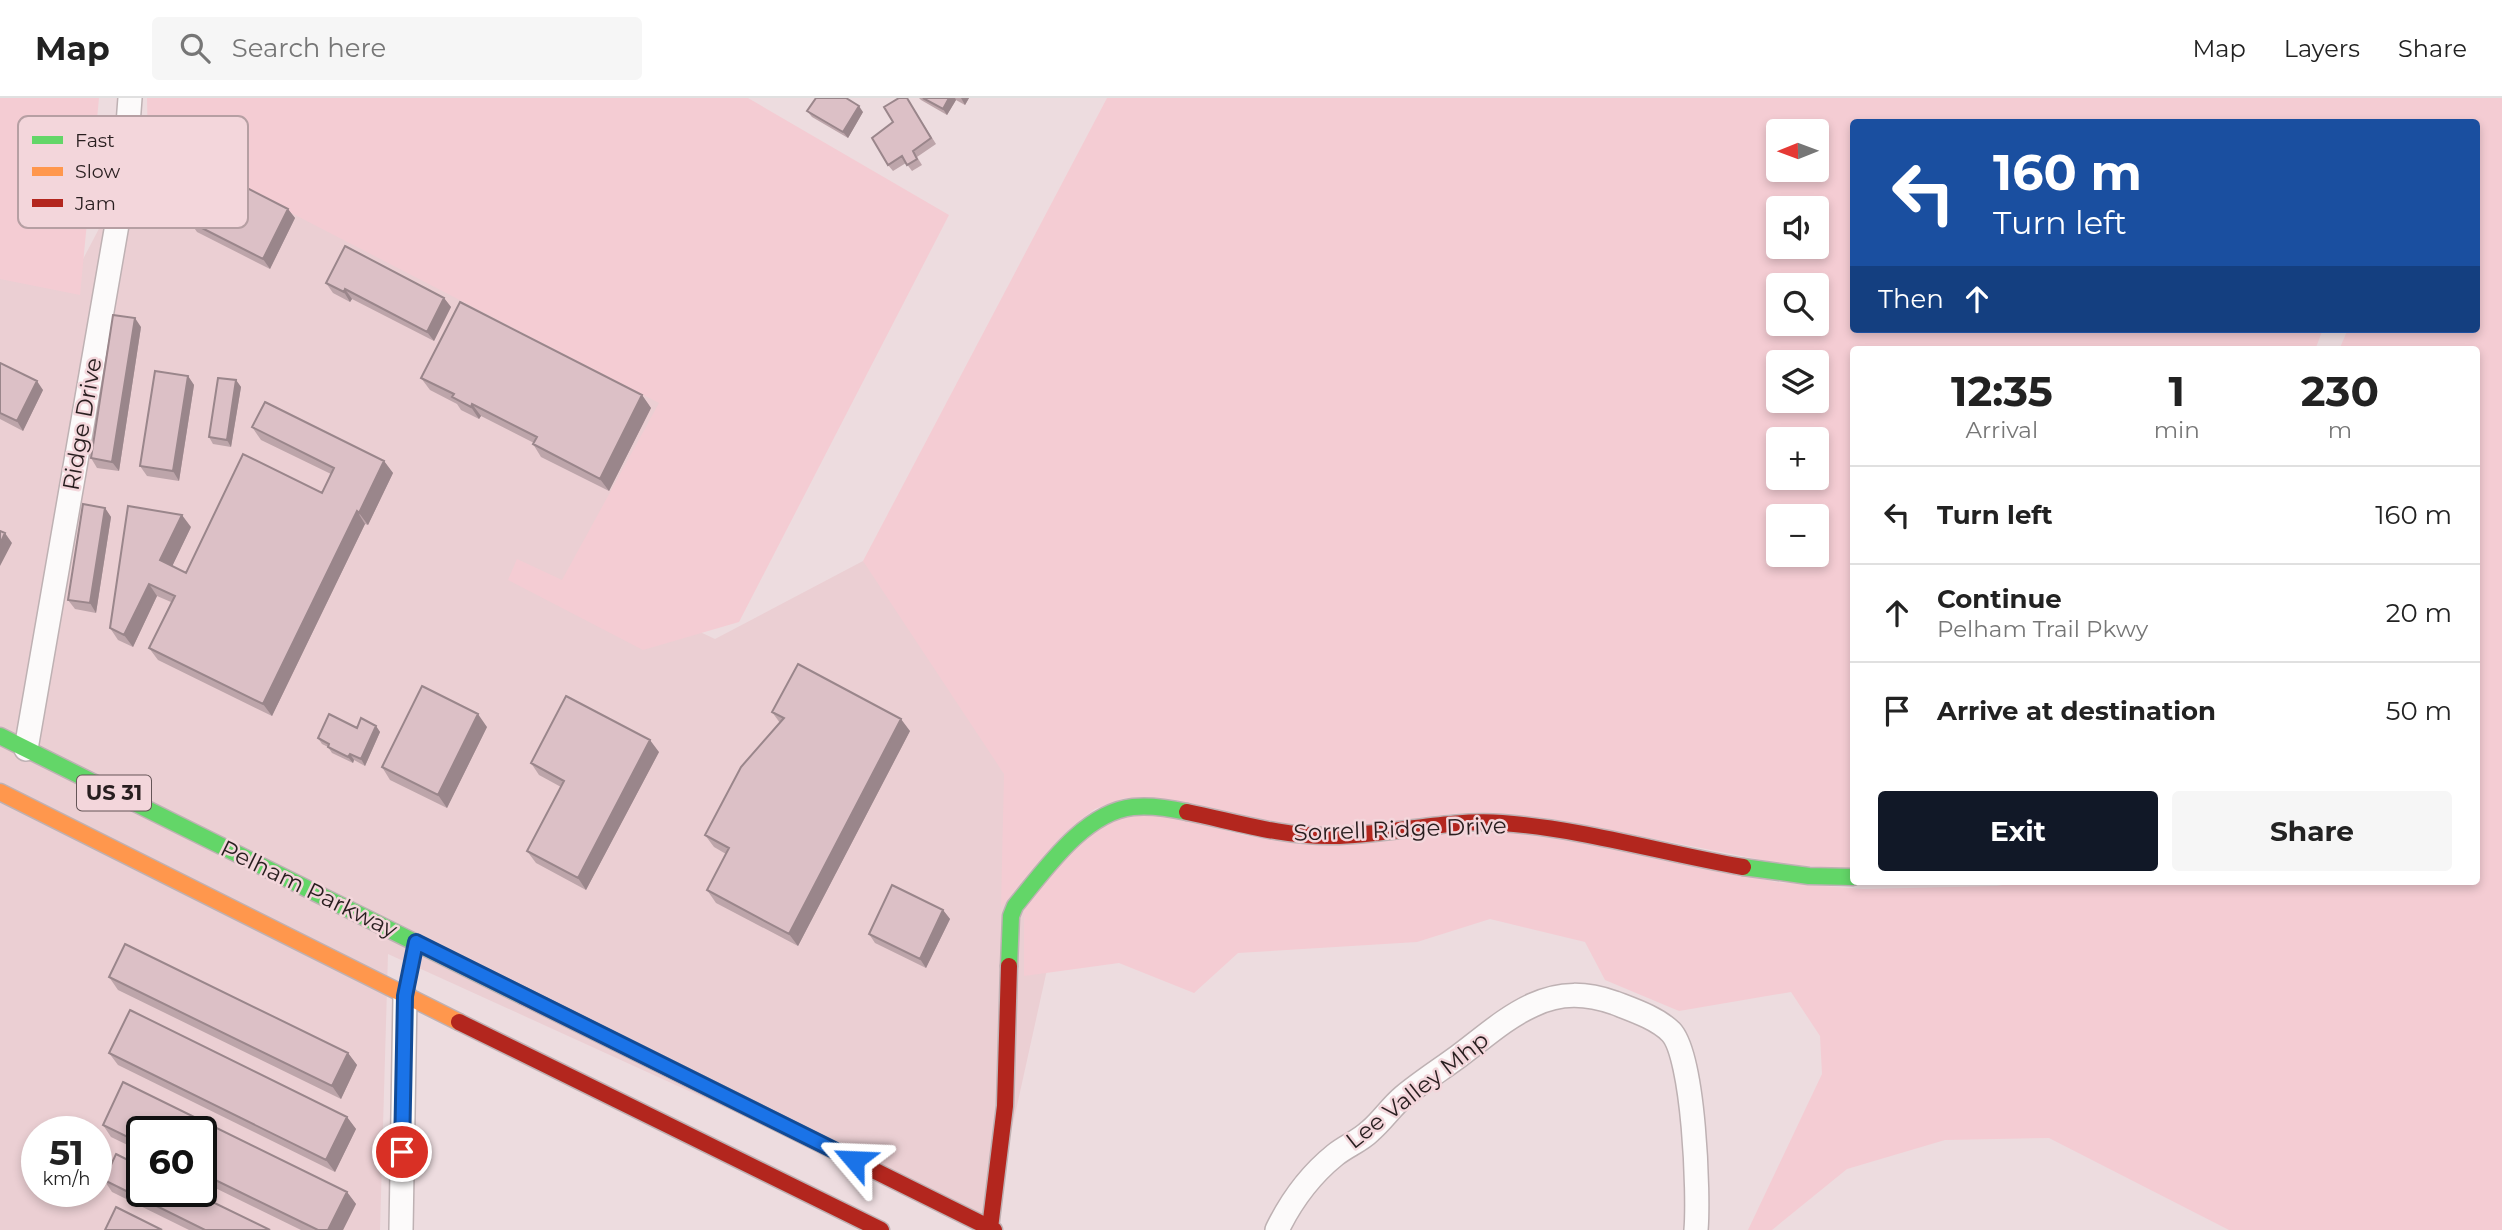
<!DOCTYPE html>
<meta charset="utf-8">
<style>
body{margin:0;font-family:Montserrat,sans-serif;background:#f6f6f6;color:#222;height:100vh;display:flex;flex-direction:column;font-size:26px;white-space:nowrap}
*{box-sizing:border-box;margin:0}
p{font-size:23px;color:#767676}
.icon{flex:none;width:38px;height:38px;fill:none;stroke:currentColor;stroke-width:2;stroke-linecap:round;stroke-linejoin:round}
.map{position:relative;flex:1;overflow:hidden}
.details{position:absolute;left:1850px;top:248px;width:630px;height:539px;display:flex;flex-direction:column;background:#fff;border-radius:7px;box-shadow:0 4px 10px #0003}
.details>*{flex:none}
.top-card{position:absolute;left:1850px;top:21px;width:630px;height:214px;border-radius:7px;box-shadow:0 4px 10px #0003;background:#1a4fa0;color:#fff;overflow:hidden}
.needle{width:46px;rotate:269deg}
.tools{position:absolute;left:1766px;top:21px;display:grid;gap:14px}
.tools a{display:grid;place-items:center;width:63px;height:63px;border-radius:7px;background:#fff;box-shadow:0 4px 10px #0003;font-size:35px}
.speed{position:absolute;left:21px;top:1018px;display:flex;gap:14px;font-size:35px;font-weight:700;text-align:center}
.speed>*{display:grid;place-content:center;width:91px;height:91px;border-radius:50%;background:#fff;box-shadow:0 4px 10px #0003;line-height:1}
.speed small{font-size:18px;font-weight:400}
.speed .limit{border:4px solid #111;border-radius:10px;background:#fff;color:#111}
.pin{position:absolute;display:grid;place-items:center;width:60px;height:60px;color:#fff;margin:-30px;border:4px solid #fff;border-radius:50%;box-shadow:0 2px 7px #0007}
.me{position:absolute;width:77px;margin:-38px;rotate:296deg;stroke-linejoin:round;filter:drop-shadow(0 0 5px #0008)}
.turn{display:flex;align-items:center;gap:24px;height:147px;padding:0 28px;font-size:32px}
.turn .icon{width:91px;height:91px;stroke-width:2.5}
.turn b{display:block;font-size:49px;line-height:60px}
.then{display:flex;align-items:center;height:66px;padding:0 28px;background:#0003;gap:14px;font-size:26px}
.eta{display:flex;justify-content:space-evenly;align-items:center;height:119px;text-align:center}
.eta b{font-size:42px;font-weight:700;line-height:49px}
.primary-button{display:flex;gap:14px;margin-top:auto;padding:14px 28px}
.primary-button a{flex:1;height:80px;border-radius:7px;background:#111827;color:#fff;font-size:28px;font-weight:700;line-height:80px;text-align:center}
.primary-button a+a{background:#f6f6f6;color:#222}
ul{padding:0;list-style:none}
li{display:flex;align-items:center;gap:21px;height:98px;padding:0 28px;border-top:2px solid #e0e0e0}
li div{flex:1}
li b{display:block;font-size:26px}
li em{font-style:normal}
header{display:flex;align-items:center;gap:42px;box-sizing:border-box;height:98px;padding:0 35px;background:#fff;border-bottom:2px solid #e0e0e0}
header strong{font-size:33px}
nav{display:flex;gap:38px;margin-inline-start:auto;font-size:24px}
.search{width:490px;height:63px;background:#f6f6f6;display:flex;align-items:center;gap:18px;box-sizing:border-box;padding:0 24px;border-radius:7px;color:#767676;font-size:26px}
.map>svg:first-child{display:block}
.built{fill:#ebcfd3;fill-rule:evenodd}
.green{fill:#f4ccd3;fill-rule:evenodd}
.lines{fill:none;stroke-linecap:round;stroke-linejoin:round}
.street-casing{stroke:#beb1b3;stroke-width:26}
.fast-casing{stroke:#beb1b3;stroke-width:19}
.slow-casing{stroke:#beb1b3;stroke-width:19}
.jam-casing{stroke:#beb1b3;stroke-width:19}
.street{stroke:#fcfafa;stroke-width:23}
.fast{stroke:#63d668;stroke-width:16}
.slow{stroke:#ff974d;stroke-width:16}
.jam{stroke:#b3261e;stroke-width:16}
.wall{fill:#bda5aa}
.shaded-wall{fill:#9a868b}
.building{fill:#dcc0c6;stroke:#9a868b;stroke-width:2}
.route-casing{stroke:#114b97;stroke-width:18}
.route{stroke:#1a73e8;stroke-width:12}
.labels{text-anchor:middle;stroke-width:5;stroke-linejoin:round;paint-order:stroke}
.shield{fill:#f3d6db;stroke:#655557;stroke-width:2}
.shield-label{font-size:21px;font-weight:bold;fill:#281e1f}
.street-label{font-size:23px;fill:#281e1f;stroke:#f3d6db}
.key{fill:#f3d6db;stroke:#b69fa3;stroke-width:2}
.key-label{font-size:19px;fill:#281e1f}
</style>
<header>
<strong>Map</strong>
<div class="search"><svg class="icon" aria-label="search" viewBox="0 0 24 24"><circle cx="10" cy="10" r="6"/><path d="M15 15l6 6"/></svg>Search here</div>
<nav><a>Map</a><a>Layers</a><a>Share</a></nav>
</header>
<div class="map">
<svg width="2502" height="1132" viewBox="0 0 2502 1132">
<rect width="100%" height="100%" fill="#eddcdf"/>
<path class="built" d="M160 14 684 289 591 483 715 541 863 463 1097 645 990 1130 388 856 380 1132H0V155L81 165ZM37 1034H96V1094H37ZM142 1034H201V1094H142Z"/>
<path class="green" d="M0 0H99L80 197 0 181Z
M147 0H748L949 117 739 524 643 552 508 482 517 461 562 482 659 305 181 58 148 48Z
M1107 0H2502V1132H2229L2049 1040 1945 1042 1847 1071 1772 1132H1748L1822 976 1820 938 1791 894 1679 913 1605 882 1585 844 1490 821 1417 844 1238 855 1194 895 1119 865 1024 878V810L1065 759 1095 729 1127 716 1173 718 1243 737 1293 744 1490 734 1548 736 1776 784 1863 791 1997 788 2018 784H2476V252H2339L2348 231H2476V24H1853V231H2323L2315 252H1853V772L1783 766 1552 721 1492 716 1347 731H1299L1248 722 1175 702 1125 700 1095 711 1063 735 1001 809 1004 676 863 463ZM1778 33H1816V72H1778ZM1778 110H1816V149H1778ZM1778 187H1816V226H1778ZM1778 264H1816V303H1778ZM1778 341H1816V380H1778ZM1778 418H1816V457H1778Z"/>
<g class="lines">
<g class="street-casing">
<path id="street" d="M26 651 123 92 130 0
M401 1132 405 898
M1277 1132C1291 1103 1309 1078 1335 1057 1346 1048 1360 1043 1370 1033 1382 1023 1391 1009 1403 999 1421 984 1440 972 1459 958 1482 941 1506 919 1533 907 1561 894 1586 895 1615 905 1633 912 1657 920 1671 934 1694 958 1699 1097 1696 1132"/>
</g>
<g class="fast-casing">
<path id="fast" d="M0 638 523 898
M1743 769 1809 778 1853 779
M1009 868 1011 818 1015 808C1044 773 1084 714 1133 709 1151 707 1169 710 1187 714"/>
</g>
<g class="slow-casing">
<path id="slow" d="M0 694 459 924"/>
</g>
<g class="jam-casing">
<path id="jam" d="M1187 714C1236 724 1282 739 1333 738 1389 737 1446 721 1502 725 1584 731 1662 755 1743 769
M523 898 994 1132
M459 924 881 1132
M990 1130 1005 1008 1009 868"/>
</g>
<use href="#street" class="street"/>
<use href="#fast" class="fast"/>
<use href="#slow" class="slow"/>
<use href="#jam" class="jam"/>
</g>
<path class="wall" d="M907 0 936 46 917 59 922 67 912 73 906 65 893 73 888 67 893 24Z
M919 0H969L965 7 956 2 947 17 921 2Z
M807 13 863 14 848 40 812 19Z
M288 111 295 120 270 171 197 134 190 124Z
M326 185 444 200 451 209 434 243 352 201 350 204 333 195Z
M141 229 119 373 97 370 91 360Z
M0 265 43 292 23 333 0 321Z
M188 278 194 287 179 383 147 378 140 368Z
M421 280 642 297 651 310 609 393 541 359 533 346 534 345 481 318 479 321 461 312 457 306 430 292Z
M236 282 241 289 231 349 213 346 209 339Z
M252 329 384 363 393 375 368 427 365 426 272 618 158 562 149 550 171 504 157 498 133 549 118 542 110 530 191 429 172 468 186 475 322 395 331 376 261 342Z
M105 410 111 419 96 515 75 511 68 502Z
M772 614 910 633 798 848 716 805 707 792 726 756 714 749 705 737 780 625Z
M376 628 380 634 365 668 354 662 353 665 332 655 328 649 322 646 318 640Z
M487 629 447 710 390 682 382 669Z
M659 654 586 792 536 765 527 753 561 689 539 677 531 665Z
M943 812 950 821 926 870 875 845 869 836Z
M109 879 348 955 357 967 341 1001 118 892Z
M109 955 347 1019 356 1031 335 1074 118 967Z
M123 984 347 1094 356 1106 343 1132H301L201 1083V1034H142V1054L111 1039 103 1027Z
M104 1082 270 1132H189L112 1094Z"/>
<path class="shaded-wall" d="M949 0H955L956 2 947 17 943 11Z
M961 0H969L965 7Z
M859 8 863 14 848 40 843 34Z
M288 111 295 120 270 171 263 161Z
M345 191 352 201 350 204 344 194Z
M444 200 451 209 434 243 427 234Z
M135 220 141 229 119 373 112 364Z
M188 278 194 287 179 383 173 373Z
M236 282 241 289 231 349 227 342Z
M37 283 43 292 23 333 17 323Z
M642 297 651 310 609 393 600 381Z
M472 306 481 318 479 321 471 309Z
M384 363 393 375 368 427 359 415Z
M105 410 111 419 96 515 90 505Z
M357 413 365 426 272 618 263 606Z
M182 417 191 429 169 475 160 462Z
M5 435 12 445 0 468V446Z
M149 486 157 498 133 549 124 537Z
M478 616 487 629 447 710 438 697Z
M901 621 910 633 798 848 789 836Z
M376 628 380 634 365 668 361 661Z
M650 642 659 654 586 792 578 780Z
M350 656 354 662 353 665 348 659Z
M943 812 950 821 926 870 920 861Z
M348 955 357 967 341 1001 332 988Z
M347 1019 356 1031 335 1074 326 1062Z
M347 1094 356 1106 343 1132H328Z"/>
<path class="building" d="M816 0H846L859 8 843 34 807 13Z
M899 0H907L931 40 913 53 917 61 907 67 902 58 888 67 872 40 893 24 884 9Z
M923 0H949L943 11Z
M216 74 288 111 263 161 190 124Z
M345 148 444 200 427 234 345 191 344 194 326 185Z
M460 204 642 297 600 381 533 346 537 339 472 306 471 309 452 299 454 296 421 280Z
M113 217 135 220 112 364 91 360Z
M0 265 37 283 17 323 0 315Z
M155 273 188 278 173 373 140 368Z
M218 280 236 282 227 342 209 339Z
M265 304 384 363 359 415 357 413 263 606 149 550 175 498 149 486 124 537 110 530 128 408 182 417 160 462 186 475 243 356 322 395 334 370 252 329Z
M83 406 105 410 90 505 68 502Z
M0 433 5 435 0 446Z
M798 566 901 621 789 836 707 792 729 750 705 737 741 669 784 620 772 614Z
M422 588 478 616 438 697 382 669Z
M566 598 650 642 578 780 527 753 564 683 531 665Z
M329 616 357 630 361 620 376 628 361 661 350 656 348 659 328 649 329 646 318 640Z
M892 787 943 812 920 861 869 836Z
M125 846 348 955 332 988 109 879Z
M130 912 347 1019 326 1062 109 955Z
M123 984 347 1094 328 1132H318L201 1075V1034H142V1046L103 1027Z
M116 1056 142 1069V1094H192L270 1132H205L104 1082Z
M116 1109 162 1132H105Z"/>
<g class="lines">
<g class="route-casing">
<path id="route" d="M402 1054 405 898 416 844 854 1062"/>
</g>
<use href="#route" class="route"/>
</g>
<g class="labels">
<rect class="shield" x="77" y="677.5" width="74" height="35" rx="5"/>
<g class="shield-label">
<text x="114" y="702">US 31</text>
</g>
<g class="street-label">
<text transform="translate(82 326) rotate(-80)" y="8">Ridge Drive</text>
<text transform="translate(1400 731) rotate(-2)" y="8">Sorrell Ridge Drive</text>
<text transform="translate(309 791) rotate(26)" y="8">Pelham Parkway</text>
<text transform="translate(1417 992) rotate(-38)" y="8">Lee Valley Mhp</text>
</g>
</g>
<rect x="18" y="18" width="230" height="112" rx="10" class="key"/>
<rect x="32" y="38" width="31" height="8" fill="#63d668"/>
<rect x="32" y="69" width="31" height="9" fill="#ff974d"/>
<rect x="32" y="101" width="31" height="8" fill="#b3261e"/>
<g class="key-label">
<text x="75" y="49">Fast</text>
<text x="75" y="80">Slow</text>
<text x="75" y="112">Jam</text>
</g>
</svg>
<div class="tools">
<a><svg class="needle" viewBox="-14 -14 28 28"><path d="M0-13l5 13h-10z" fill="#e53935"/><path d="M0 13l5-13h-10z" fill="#767676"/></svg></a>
<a><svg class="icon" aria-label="sound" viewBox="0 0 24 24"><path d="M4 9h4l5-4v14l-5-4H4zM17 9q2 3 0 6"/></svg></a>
<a><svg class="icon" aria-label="search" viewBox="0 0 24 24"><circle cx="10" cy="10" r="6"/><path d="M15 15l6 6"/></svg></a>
<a><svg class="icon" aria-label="layers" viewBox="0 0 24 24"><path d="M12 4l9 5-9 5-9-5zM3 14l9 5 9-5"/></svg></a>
<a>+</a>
<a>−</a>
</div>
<div class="speed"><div>51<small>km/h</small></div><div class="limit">60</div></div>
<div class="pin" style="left:402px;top:1054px;background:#d93025"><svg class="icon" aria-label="arrive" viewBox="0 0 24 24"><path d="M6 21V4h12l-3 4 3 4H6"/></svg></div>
<svg class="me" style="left:854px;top:1062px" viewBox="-20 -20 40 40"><path d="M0-17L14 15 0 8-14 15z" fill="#1a73e8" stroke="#fff" stroke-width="4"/></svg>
<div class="top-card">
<div class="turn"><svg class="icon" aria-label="left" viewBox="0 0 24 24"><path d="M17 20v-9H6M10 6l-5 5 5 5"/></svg><div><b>160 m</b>Turn left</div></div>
<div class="then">Then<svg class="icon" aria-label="ahead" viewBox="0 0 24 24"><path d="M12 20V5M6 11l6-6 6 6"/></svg></div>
</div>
<section class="details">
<div class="eta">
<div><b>12:35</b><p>Arrival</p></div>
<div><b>1</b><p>min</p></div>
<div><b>230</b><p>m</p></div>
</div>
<ul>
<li><svg class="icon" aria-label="left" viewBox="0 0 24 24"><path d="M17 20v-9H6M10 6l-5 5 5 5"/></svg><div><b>Turn left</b></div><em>160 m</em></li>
<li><svg class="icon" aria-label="ahead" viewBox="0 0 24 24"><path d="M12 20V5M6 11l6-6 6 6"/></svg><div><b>Continue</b><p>Pelham Trail Pkwy</p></div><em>20 m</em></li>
<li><svg class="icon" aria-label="arrive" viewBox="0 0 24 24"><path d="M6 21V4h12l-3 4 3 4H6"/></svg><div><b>Arrive at destination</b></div><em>50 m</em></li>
</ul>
<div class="primary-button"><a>Exit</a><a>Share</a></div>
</section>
</div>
